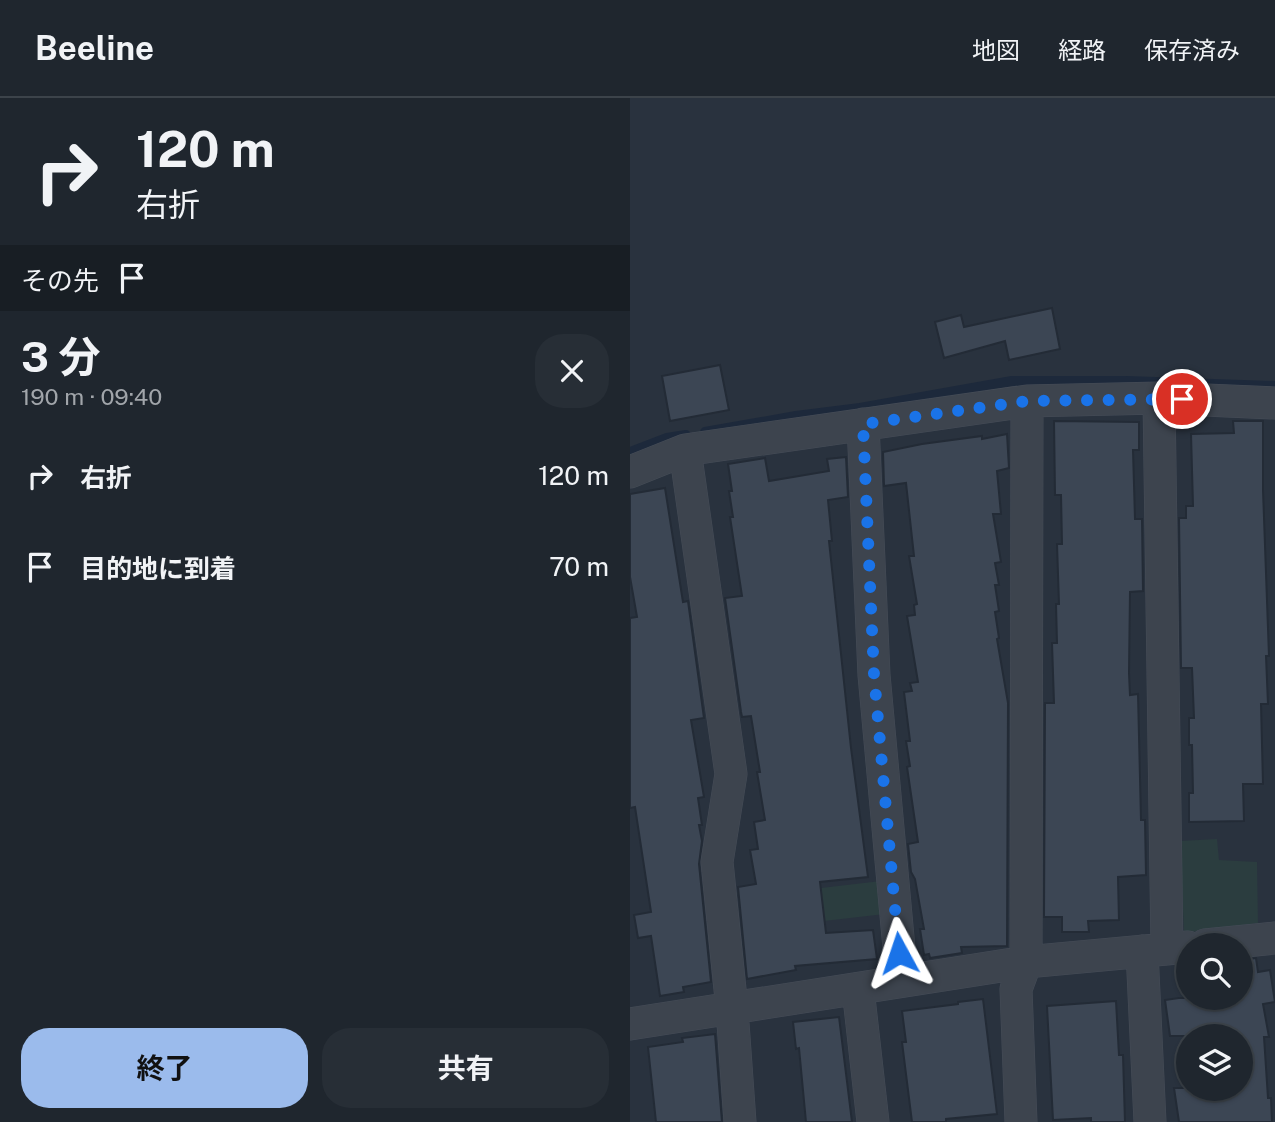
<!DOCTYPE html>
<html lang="ja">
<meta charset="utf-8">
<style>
body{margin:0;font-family:"Public Sans","Noto Sans JP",sans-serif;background:#272e36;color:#f1f3f6;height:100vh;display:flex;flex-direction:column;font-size:26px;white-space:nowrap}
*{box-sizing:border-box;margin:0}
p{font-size:23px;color:#a1a5aa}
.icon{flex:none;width:38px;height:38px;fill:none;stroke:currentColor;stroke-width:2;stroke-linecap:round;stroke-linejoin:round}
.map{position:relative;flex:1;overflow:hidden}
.panel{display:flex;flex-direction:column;background:#1f262e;width:630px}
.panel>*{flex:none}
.hud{background:#1f262e;color:#f1f3f6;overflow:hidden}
.fabs{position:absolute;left:546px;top:835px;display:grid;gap:14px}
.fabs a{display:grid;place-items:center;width:77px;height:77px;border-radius:50%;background:#1f262e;box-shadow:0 2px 5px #0004,0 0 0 2px #3c434a;font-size:35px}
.pin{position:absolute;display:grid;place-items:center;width:60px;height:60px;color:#fff;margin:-30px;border:4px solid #fff;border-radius:50%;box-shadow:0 2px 7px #0007}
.me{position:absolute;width:77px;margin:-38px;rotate:355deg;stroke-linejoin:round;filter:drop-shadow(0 0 5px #0008)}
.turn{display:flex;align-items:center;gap:24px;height:147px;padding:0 21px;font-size:32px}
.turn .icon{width:91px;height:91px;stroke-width:2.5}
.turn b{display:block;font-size:49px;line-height:60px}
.then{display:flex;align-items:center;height:66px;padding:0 21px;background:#0003;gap:14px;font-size:26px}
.round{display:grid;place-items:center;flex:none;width:74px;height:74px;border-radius:28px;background:#272e36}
.headline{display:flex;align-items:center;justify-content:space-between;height:119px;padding:0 21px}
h1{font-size:42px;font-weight:700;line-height:52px}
.action{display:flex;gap:14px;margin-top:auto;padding:14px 21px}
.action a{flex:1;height:80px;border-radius:28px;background:#9bbbec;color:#111;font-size:28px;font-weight:700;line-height:80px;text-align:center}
.action a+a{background:#272e36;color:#f1f3f6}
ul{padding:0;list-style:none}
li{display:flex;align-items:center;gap:21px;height:91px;padding:0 21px}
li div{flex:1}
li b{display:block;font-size:26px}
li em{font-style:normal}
header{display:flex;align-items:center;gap:42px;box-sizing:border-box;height:98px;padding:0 35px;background:#1f262e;border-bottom:2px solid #3c434a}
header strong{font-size:33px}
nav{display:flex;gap:38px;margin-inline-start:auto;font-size:24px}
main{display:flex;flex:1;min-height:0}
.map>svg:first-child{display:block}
.green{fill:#2b3d3f}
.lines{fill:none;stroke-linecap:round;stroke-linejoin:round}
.stream{stroke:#1d293b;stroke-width:10}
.building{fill:#3c4654;stroke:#232b36;stroke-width:2}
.minor-casing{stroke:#464d58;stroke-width:33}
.minor{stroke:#3d444e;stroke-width:32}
.route{stroke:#1a73e8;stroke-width:12;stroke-dasharray:0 21.6}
</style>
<header>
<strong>Beeline</strong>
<nav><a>地図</a><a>経路</a><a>保存済み</a></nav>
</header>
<main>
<section class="panel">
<div class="hud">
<div class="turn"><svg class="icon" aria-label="right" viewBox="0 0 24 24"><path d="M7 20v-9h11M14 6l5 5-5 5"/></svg><div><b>120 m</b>右折</div></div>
<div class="then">その先<svg class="icon" aria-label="arrive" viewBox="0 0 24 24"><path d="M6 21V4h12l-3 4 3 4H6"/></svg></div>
</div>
<div class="headline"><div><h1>3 分</h1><p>190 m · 09:40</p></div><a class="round"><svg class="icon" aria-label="close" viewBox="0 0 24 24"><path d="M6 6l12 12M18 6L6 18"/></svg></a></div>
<ul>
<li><svg class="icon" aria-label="right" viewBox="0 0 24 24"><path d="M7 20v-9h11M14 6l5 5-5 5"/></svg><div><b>右折</b></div><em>120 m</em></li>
<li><svg class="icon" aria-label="arrive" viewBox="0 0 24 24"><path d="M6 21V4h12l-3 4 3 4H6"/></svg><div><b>目的地に到着</b></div><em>70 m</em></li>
</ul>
<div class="action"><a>終了</a><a>共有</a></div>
</section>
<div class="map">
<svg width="645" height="1024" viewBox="0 0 645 1024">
<rect width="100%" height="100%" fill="#29323e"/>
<path class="green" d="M587 741 589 762 627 764 628 825 554 835 550 743Z
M251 783 255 816 194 823 191 790Z"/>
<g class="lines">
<path class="stream" d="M75 334 166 318 230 310 382 283H496L645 288
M0 354 37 340 56 337"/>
</g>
<path class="building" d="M422 210 430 251 379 262 375 243 314 260 305 224 331 217 334 229Z
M90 267 99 312 40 323 32 278Z
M424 323 509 324V352H503L505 421H512L513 493 500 494 499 575 500 597 508 596 511 722H515L516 777 488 779 489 822 458 823 459 834H432V819H414L415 605H424L422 545H427L426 506H429L427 446H432L431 397H425Z
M603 323H633V392L639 558H636L638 606H631L633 686H613L614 723 559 724V695H563L562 647H559V620H564L562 570H551L549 420H556V408H563L561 336 604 335Z
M377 336 379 370 367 373 371 416H363L371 464 365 465 369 487H365L369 513 365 514 369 540 367 541 378 605 377 848 331 849 332 855 300 860 299 856 294 857 290 831H294L285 781 281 774 278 746 288 744 277 669 280 668 276 643H280L274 594 282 593 280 585 288 584 277 518 285 517 284 507 287 506 279 458H284L276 385 254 388 253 354 292 346 352 338V341Z
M216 359 218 399 198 402 202 443H199L221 650 238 779 190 784 196 835 243 832 247 861 165 868 166 872 117 881 108 789 126 786 120 752 128 751 124 724 135 722 127 674H130L121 618 112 619 111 614 95 500 112 498 100 419H103L99 393H102L98 366 135 360 139 383 199 373 197 361Z
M35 390 53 504 58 503 74 620 61 622 74 699 68 700 72 727H69L72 743 69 766 81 884 53 889 54 894 30 898 21 838 8 840 4 817 21 814 5 709 0 710V520L7 519 0 479V396Z
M626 860 628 874 640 872 645 904 633 906 639 939H634L638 1000H641L642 1024H549L544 990H611V938H540L535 902 549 900H611V862Z
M353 901 367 1016 316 1021V1024H282L272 944H276L272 913 328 906V904Z
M486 903 489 957H493L495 1024H461V1020L423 1022 417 908Z
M209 919 222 1024H176L169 950 166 951 163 924Z
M85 936 92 1024H26L18 949 53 944 52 940Z"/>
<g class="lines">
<g class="minor-casing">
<path id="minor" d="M529 300 537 851
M233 326 244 577 272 883
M55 352 101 676 87 764 102 911 110 1024
M0 374 55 352 397 303 529 300 645 305
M575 847 645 840
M512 853 520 1024
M228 891 243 1024
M0 926 396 864 558 849
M391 1024 386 891 396 864 397 303"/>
</g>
<use href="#minor" class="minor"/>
</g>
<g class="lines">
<path class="route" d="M269 855 244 577 233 326 397 303 552 301"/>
</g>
</svg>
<div class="fabs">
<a><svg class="icon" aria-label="search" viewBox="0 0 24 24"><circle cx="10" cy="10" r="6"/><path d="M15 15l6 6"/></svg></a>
<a><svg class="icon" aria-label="layers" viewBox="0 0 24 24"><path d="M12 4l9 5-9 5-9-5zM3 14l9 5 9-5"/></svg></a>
</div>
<div class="pin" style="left:552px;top:301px;background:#d93025"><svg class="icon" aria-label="arrive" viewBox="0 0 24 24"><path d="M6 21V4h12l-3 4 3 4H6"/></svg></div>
<svg class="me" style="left:269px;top:855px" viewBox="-20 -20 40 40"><path d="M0-17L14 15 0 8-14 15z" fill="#1a73e8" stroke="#fff" stroke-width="4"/></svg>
</div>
</main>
